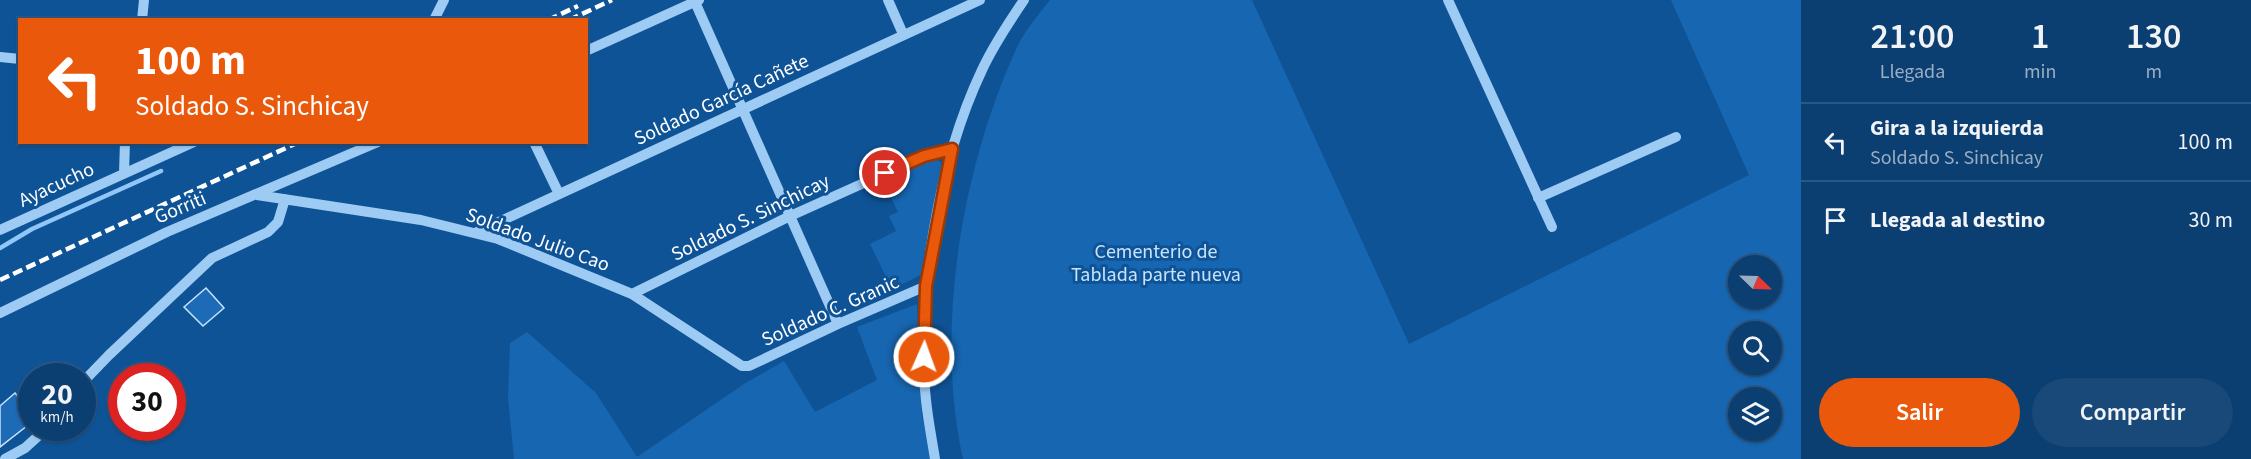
<!DOCTYPE html>
<html lang="es">
<meta charset="utf-8">
<style>
body{margin:0;font-family:"Source Sans 3",sans-serif;background:#194979;color:#f1f3f6;height:100vh;display:flex;flex-direction:column;font-size:22px;white-space:nowrap}
*{box-sizing:border-box;margin:0}
p{font-size:20px;color:#9aaec3}
.icon{flex:none;width:33px;height:33px;fill:none;stroke:currentColor;stroke-width:2;stroke-linecap:round;stroke-linejoin:round}
.map{position:relative;flex:1;overflow:hidden}
.sheet{display:flex;flex-direction:column;background:#0b3e71;width:450px}
.sheet>*{flex:none}
.guide{position:absolute;left:18px;top:18px;width:570px;height:126px;border-radius:0px;box-shadow:0 2px 4px #0004,0 0 0 2px #2b5784;background:#ea580c;color:#fff;overflow:hidden}
.needle{width:39px;rotate:113deg}
.buttons{position:absolute;left:1728px;top:255px;display:grid;gap:12px}
.buttons a{display:grid;place-items:center;width:54px;height:54px;border-radius:50%;background:#0b3e71;box-shadow:0 2px 4px #0004,0 0 0 2px #2b5784;font-size:30px}
.speed{position:absolute;left:18px;top:363px;display:flex;gap:12px;font-size:30px;font-weight:700;text-align:center}
.speed>*{display:grid;place-content:center;width:78px;height:78px;border-radius:50%;background:#0b3e71;box-shadow:0 2px 4px #0004,0 0 0 2px #2b5784;line-height:1}
.speed small{font-size:15px;font-weight:400}
.speed .limit{border:9px solid #d22;background:#fff;color:#111}
.pin{position:absolute;display:grid;place-items:center;width:51px;height:51px;color:#fff;margin:-26px;border:3px solid #fff;border-radius:50%;box-shadow:0 2px 6px #0007}
.me{position:absolute;width:66px;margin:-33px;rotate:2deg;stroke-linejoin:round;filter:drop-shadow(0 0 4px #0008)}
.turn{display:flex;align-items:center;gap:21px;height:126px;padding:0 18px;font-size:27px}
.turn .icon{width:78px;height:78px;stroke-width:2.5}
.turn b{display:block;font-size:42px;line-height:51px}
.eta{display:flex;justify-content:space-evenly;align-items:center;height:102px;text-align:center}
.eta b{font-size:36px;font-weight:600;line-height:42px}
.cta{display:flex;gap:12px;margin-top:auto;padding:12px 18px}
.cta a{flex:1;height:69px;border-radius:36px;background:#ea580c;color:#fff;font-size:24px;font-weight:600;line-height:69px;text-align:center}
.cta a+a{background:#194979;color:#f1f3f6}
ul{padding:0;list-style:none}
li{display:flex;align-items:center;gap:18px;height:78px;padding:0 18px;border-top:2px solid #2b5784}
li div{flex:1}
li b{display:block;font-size:22px}
li em{font-style:normal}
main{display:flex;flex:1;min-height:0}
.map>svg:first-child{display:block}
.green{fill:#1766b1;fill-rule:evenodd}
.lines{fill:none;stroke-linecap:round;stroke-linejoin:round}
.stream{stroke:#90c7f8;stroke-width:4.5}
.building{fill:#1d6bb6;stroke:#c7e3fe;stroke-width:1.5}
.minor{stroke:#9ecbf4;stroke-width:10}
.rail{stroke:#fff;stroke-width:4.5;stroke-dasharray:10 4.5;stroke-linecap:butt}
.route-casing{stroke:#983908;stroke-width:15}
.route{stroke:#ea580c;stroke-width:10}
.labels{text-anchor:middle;stroke-width:6;stroke-linejoin:round;paint-order:stroke}
.street-label{font-size:20px;fill:#fff;stroke:#0f5397}
.park-label{font-size:20px;fill:#c7e3fe;stroke:#0f5397}
</style>
<main>
<div class="map">
<svg width="1801" height="459" viewBox="0 0 1801 459">
<rect width="100%" height="100%" fill="#0f5397"/>
<path class="green" d="M1050 0H1252L1409 344 1749 175 1671 0H1801V459H963C934 328 962 166 1018 45 1026 29 1039 14 1050 0ZM1738 266H1772V298H1738ZM1738 332H1772V364H1738ZM1738 398H1772V430H1738Z
M932 159 940 161 943 168 923 274 892 289 870 244 896 231 889 216 898 212 884 183Z
M917 304 922 415 930 459H514L508 397 510 343 527 332 596 393 637 457 744 384 784 361 815 412 877 380 857 327Z"/>
<g class="lines">
<path class="stream" d="M0 248 32 229 161 171"/>
</g>
<path class="building" d="M206 288 224 308 203 326 184 307Z
M15 393 32 414V422L0 447V406Z"/>
<g class="lines">
<path class="minor" d="M888 0 903 34
M1448 0 1552 227
M695 2 838 324
M142 20 144 0
M434 20 444 0
M586 51 699 0
M0 57 20 59
M534 142 559 194
M124 173 125 142
M257 195 421 220 498 239 632 294 742 366H749L838 324 926 286
M1538 198 1676 137
M0 230 194 142
M477 232 980 0
M632 294 788 217 924 156 952 149
M0 313 167 232 378 142
M82 383 109 355 212 258 268 232 278 222 285 199
M5 459 25 448 47 428
M935 459C932 440 928 420 926 400 915 299 938 163 982 70 993 46 1009 22 1024 0"/>
<path class="rail" d="M548 20 578 6
M569 20 612 0
M0 280 299 142"/>
</g>
<g class="lines">
<g class="route-casing">
<path id="route" d="M885 173 924 156 952 149 926 286 924 357"/>
</g>
<use href="#route" class="route"/>
</g>
<g class="labels">
<g class="street-label">
<text transform="translate(721 99) rotate(-25)" y="7">Soldado García Cañete</text>
<text transform="translate(56 184) rotate(-25)" y="7">Ayacucho</text>
<text transform="translate(180 207) rotate(-23)" y="7">Gorriti</text>
<text transform="translate(750 217) rotate(-26)" y="7">Soldado S. Sinchicay</text>
<text transform="translate(538 239) rotate(20)" y="7">Soldado Julio Cao</text>
<text transform="translate(830 310) rotate(-24)" y="7">Soldado C. Granic</text>
</g>
<g class="park-label">
<text x="1156" y="258">Cementerio de<tspan x="1156" dy="23">Tablada parte nueva</tspan></text>
</g>
</g>
</svg>
<div class="buttons">
<a><svg class="needle" viewBox="-14 -14 28 28"><path d="M0-13l5 13h-10z" fill="#e53935"/><path d="M0 13l5-13h-10z" fill="#9aaec3"/></svg></a>
<a><svg class="icon" aria-label="search" viewBox="0 0 24 24"><circle cx="10" cy="10" r="6"/><path d="M15 15l6 6"/></svg></a>
<a><svg class="icon" aria-label="layers" viewBox="0 0 24 24"><path d="M12 4l9 5-9 5-9-5zM3 14l9 5 9-5"/></svg></a>
</div>
<div class="speed"><div>20<small>km/h</small></div><div class="limit">30</div></div>
<div class="pin" style="left:885px;top:173px;background:#d93025"><svg class="icon" aria-label="arrive" viewBox="0 0 24 24"><path d="M6 21V4h12l-3 4 3 4H6"/></svg></div>
<svg class="me" style="left:924px;top:357px" viewBox="-20 -20 40 40"><circle r="17" fill="#ea580c" stroke="#fff" stroke-width="3"/><path d="M0-11L8 9 0 5-8 9z" fill="#fff"/></svg>
<div class="guide">
<div class="turn"><svg class="icon" aria-label="left" viewBox="0 0 24 24"><path d="M17 20v-9H6M10 6l-5 5 5 5"/></svg><div><b>100 m</b>Soldado S. Sinchicay</div></div>
</div>
</div>
<section class="sheet">
<div class="eta">
<div><b>21:00</b><p>Llegada</p></div>
<div><b>1</b><p>min</p></div>
<div><b>130</b><p>m</p></div>
</div>
<ul>
<li><svg class="icon" aria-label="left" viewBox="0 0 24 24"><path d="M17 20v-9H6M10 6l-5 5 5 5"/></svg><div><b>Gira a la izquierda</b><p>Soldado S. Sinchicay</p></div><em>100 m</em></li>
<li><svg class="icon" aria-label="arrive" viewBox="0 0 24 24"><path d="M6 21V4h12l-3 4 3 4H6"/></svg><div><b>Llegada al destino</b></div><em>30 m</em></li>
</ul>
<div class="cta"><a>Salir</a><a>Compartir</a></div>
</section>
</main>
